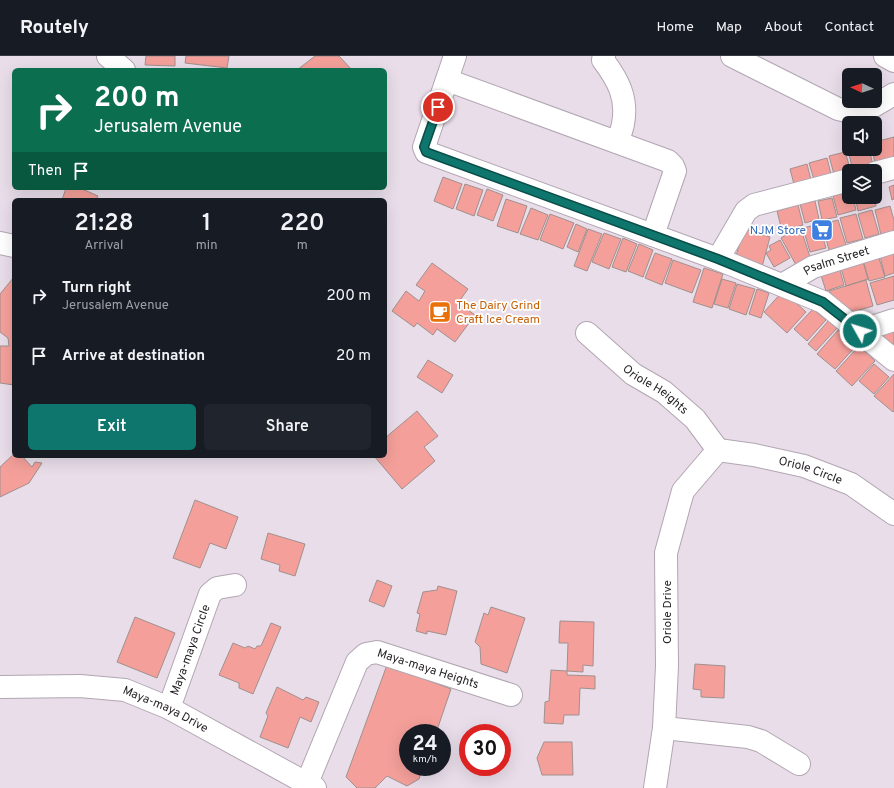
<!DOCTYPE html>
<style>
body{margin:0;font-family:Overpass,sans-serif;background:#20242c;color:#f1f3f6;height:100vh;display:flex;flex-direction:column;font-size:15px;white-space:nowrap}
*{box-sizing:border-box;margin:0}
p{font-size:13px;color:#9ea1a6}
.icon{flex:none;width:22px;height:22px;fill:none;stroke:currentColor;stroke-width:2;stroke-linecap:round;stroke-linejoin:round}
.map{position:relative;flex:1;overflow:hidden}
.drawer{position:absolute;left:12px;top:142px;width:375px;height:260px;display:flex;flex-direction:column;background:#171b24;border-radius:6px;box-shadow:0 4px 16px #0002}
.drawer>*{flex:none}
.hud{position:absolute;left:12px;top:12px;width:375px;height:122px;border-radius:6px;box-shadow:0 4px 16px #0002;background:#0b6e4f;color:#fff;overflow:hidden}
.needle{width:26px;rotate:273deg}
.fabs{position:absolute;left:842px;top:12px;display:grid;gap:8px}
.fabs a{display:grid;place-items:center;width:40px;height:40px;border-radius:6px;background:#171b24;box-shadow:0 4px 16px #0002;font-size:20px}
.speed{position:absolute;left:399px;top:668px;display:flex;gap:8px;font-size:20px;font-weight:700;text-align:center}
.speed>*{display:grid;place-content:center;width:52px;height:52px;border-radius:50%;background:#171b24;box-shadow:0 4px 16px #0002;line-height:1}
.speed small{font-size:10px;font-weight:400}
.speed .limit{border:6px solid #d22;background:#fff;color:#111}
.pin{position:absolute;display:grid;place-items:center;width:34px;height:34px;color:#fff;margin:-17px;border:2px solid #fff;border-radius:50%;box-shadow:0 1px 4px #0007}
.me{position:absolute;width:44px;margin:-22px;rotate:309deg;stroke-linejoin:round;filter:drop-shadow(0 0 3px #0008)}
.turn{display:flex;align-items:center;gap:14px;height:84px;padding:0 16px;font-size:18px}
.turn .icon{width:52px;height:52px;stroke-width:2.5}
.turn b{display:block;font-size:28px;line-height:34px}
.then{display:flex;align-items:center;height:38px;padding:0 16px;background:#0003;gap:8px;font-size:15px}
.eta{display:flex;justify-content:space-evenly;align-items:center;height:68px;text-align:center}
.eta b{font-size:24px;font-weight:600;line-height:28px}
.cta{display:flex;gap:8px;margin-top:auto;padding:8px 16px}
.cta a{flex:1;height:46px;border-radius:6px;background:#0f766e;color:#fff;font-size:16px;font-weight:600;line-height:46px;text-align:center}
.cta a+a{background:#20242c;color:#f1f3f6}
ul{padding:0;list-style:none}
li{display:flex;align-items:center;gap:12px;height:60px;padding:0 16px}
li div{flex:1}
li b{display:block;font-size:15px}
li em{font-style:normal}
header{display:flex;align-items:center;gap:24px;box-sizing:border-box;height:56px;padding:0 20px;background:#171b24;border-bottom:1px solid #363941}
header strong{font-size:19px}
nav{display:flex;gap:22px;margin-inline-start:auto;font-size:14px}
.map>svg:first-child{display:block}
.building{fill:#f49f9a;stroke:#a0908e}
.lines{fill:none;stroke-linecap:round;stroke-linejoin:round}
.minor-casing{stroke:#b1a6b2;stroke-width:24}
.minor{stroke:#fff;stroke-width:22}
.route-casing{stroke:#0a4d48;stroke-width:10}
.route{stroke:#0f766e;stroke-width:7}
.labels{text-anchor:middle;stroke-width:3.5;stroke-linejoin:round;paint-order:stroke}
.shop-label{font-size:12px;fill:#366cbe;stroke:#fff;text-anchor:end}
.street-label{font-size:12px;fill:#231f23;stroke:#fff}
.food-label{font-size:12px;fill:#c56008;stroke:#fff;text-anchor:start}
</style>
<header>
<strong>Routely</strong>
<nav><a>Home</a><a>Map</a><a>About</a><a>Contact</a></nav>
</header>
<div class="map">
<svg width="894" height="732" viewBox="0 0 894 732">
<rect width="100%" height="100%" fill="#e8dde9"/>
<path class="building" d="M146 0H175V10L145 9Z
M186 0H229L227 12 185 7Z
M315 0H339L352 14H297Z
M255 13 291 14H255Z
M894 81V108L876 112 872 93H875V86Z
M869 93 874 113 866 115H853L848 94Z
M845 96 851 115 835 122 829 100Z
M827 102 832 122 815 127 809 107Z
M807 108 812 128 795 132 790 113Z
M443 121 462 128 453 153 434 145Z
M465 128 483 134 474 160 456 153Z
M894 129V143L892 144 889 131Z
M66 132H80L98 140 96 144H62Z
M487 133 503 139 493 165 477 159Z
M849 136V141H853L856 154 838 159 833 140Z
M855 141H874L876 150 858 155Z
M832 142 837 161 822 164 818 145Z
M506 143 527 150 518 177 497 170Z
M815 145 819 163 805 167 800 148Z
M798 149 803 169 782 175 777 155Z
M890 150 894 164V179L882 183 875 154Z
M531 152 548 159 538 184 520 178Z
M872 154 879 178 865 182 858 158Z
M550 158 574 167 563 193 540 184Z
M856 158 863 183 847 187 840 162Z
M838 164 846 189 829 194 822 168Z
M576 168 587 173 578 196 567 191Z
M819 168 826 192 810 196 803 172Z
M588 173 602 178 587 215 574 210Z
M744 173 770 181 762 211 735 203Z
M801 173 810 201 796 209 781 182 795 174Z
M604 177 621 183 609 213 592 206Z
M623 182 637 188 626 216 612 211Z
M780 184 790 202 774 211 766 197 771 194 769 190Z
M639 188 653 194 643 221 628 215Z
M894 193V217L885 220 879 196Z
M877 196 885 221 869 225 862 201Z
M655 197 672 203 662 229 645 222Z
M862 202 868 223 846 230 840 208Z
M673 204 701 214 692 237 665 227Z
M432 207 468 233 458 247 475 259 455 286 437 273 433 279 417 267 414 271 392 255 406 235 419 245 425 235 416 229Z
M838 207 844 229 826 235 819 213Z
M704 212 723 218 712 252 693 246Z
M894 220V244L877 249 870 227Z
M14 221V329L0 327V290H9L8 282 0 276V238Z
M722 223 736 227 728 252 714 248Z
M866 224 873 250 853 256 848 255 836 244 829 235Z
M737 228 755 233 746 259 729 253Z
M757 233 769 237 761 262 749 258Z
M783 235 806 256 787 277 764 256Z
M813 253 826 264 807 285 794 273Z
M830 263 838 271 816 295 808 288Z
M894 267V288L886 290 880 272Z
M838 274 856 290 835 313 817 298Z
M859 290 875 305 852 330 836 315Z
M428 304 453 319 442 337 417 321Z
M874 308 889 321 874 338 859 325Z
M894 318V355L893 356 874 340Z
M417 355 438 380 424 391 435 405 402 433 374 400H385V382Z
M14 398V400H22L32 411 35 406 42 407 29 427 0 441V411Z
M195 444 238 461 226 493 210 487 200 512 173 502Z
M268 477 305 488 295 520 279 515 280 509 261 503Z
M377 524 392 530 384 551 369 545Z
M438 530 457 535 446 579 427 575V578L416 575 420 558 417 557 423 536 437 534Z
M491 551 525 562 507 617 481 608 480 591 475 586 484 557 488 559Z
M135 561 175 577 157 622 117 606Z
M560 565 594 566 593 610 583 609V616L567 615 568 587H559Z
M271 567 281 571 253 638 239 632V627L219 619 233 587 245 592 248 590 255 593 257 590H261Z
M695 608 725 610 724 642 701 641V634L693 633Z
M387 609 451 633 436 677H408V711H423L419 723 407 730 387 720 375 732H357L346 721Z
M551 614 567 615V619L595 620V633L580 632 579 659H564L563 668 544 667 545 646 549 645Z
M277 631 303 644 306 641 319 646 311 666 300 661 288 692 260 681 268 660 266 657Z
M544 686H572L573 719H542L537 702Z"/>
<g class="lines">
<g class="minor-casing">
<g id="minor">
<path d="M108 0 124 14"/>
<path d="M455 0 424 91 426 96 718 203 823 246 894 304"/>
<path d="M604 0 603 4C618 24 628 42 623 68 622 74 619 81 617 86"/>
<path d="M732 0 838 53 860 58 894 38"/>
<path d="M885 0 894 5"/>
<path d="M447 24 668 105 673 110 675 115 653 179"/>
<path d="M875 117 894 112"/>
<path d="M0 187 14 190"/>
<path d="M718 203 746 155 754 149 849 124"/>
<path id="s1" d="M782 229 813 211 894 186"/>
<path d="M860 275 894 264"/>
<path id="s2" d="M587 277 633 318 664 336 695 363 718 394"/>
<path id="s3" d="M718 394 754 399 804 410 851 428 894 458"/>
<path id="s4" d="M0 631 80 630 125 634 169 652 315 732"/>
<path id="s5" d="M169 652 210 538 217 532 235 529"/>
<path d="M664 672 748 681 761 685 799 708"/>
<path id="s6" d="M307 727 357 606 366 598 377 596 511 639"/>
<path d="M655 732 664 672 667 610 666 497 683 435 718 394"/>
</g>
</g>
<use href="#minor" class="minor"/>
</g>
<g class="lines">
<g class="route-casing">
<path id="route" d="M438 51 424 91 426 96 718 203 823 246 860 275"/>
</g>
<use href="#route" class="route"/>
</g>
<defs>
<g id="supermarket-square" transform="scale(1.15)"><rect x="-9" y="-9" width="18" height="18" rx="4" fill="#3f7fe0" stroke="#fff"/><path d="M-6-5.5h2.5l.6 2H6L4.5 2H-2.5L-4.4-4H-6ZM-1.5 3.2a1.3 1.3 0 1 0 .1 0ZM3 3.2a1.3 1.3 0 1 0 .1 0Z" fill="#fff"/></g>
<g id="cafe-square" transform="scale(1.15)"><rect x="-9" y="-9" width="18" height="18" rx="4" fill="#e8710a" stroke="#fff"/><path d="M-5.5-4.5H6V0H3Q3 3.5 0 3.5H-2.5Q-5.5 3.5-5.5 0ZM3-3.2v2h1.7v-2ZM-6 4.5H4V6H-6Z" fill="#fff"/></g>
</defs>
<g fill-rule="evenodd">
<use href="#supermarket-square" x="822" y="174"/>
<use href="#cafe-square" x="440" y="256"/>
</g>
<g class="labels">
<g class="shop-label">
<text x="806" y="178">NJM Store</text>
</g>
<g class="street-label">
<text dy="4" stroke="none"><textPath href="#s1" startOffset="60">Psalm Street</textPath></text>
<text dy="4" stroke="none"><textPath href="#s2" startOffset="89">Oriole Heights</textPath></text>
<text dy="4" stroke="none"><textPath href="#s3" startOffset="95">Oriole Circle</textPath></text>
<text transform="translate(667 556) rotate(-90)" y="4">Oriole Drive</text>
<text dy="4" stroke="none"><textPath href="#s5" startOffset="62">Maya-maya Circle</textPath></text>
<text dy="4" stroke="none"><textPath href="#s6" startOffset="208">Maya-maya Heights</textPath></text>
<text dy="4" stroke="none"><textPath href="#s4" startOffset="170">Maya-maya Drive</textPath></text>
</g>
<g class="food-label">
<text x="456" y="253">The Dairy Grind<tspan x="456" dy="14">Craft Ice Cream</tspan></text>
</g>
</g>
</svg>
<div class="fabs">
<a><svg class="needle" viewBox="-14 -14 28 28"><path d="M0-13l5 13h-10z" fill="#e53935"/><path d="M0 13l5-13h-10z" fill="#9ea1a6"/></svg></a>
<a><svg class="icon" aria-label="sound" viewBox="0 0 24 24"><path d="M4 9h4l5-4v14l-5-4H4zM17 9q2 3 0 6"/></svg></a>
<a><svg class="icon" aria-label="layers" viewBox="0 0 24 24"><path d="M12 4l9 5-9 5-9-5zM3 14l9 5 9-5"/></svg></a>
</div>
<div class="speed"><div>24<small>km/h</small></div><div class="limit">30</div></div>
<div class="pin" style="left:438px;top:51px;background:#d93025"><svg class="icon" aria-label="arrive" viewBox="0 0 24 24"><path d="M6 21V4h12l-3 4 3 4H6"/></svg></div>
<svg class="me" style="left:860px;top:275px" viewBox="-20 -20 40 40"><circle r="17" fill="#0f766e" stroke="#fff" stroke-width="3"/><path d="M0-11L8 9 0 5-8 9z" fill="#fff"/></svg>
<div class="hud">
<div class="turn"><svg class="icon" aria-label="right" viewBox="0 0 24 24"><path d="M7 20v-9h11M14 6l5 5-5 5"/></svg><div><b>200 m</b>Jerusalem Avenue</div></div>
<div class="then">Then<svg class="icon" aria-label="arrive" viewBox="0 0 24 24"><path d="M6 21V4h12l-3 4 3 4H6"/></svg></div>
</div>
<section class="drawer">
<div class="eta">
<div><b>21:28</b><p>Arrival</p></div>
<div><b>1</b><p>min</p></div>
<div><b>220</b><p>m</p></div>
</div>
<ul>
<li><svg class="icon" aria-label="right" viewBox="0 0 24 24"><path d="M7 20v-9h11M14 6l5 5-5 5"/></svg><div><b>Turn right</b><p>Jerusalem Avenue</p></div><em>200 m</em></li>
<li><svg class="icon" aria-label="arrive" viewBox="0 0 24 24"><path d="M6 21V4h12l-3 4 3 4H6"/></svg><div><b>Arrive at destination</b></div><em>20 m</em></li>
</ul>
<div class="cta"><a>Exit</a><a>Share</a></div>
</section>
</div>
